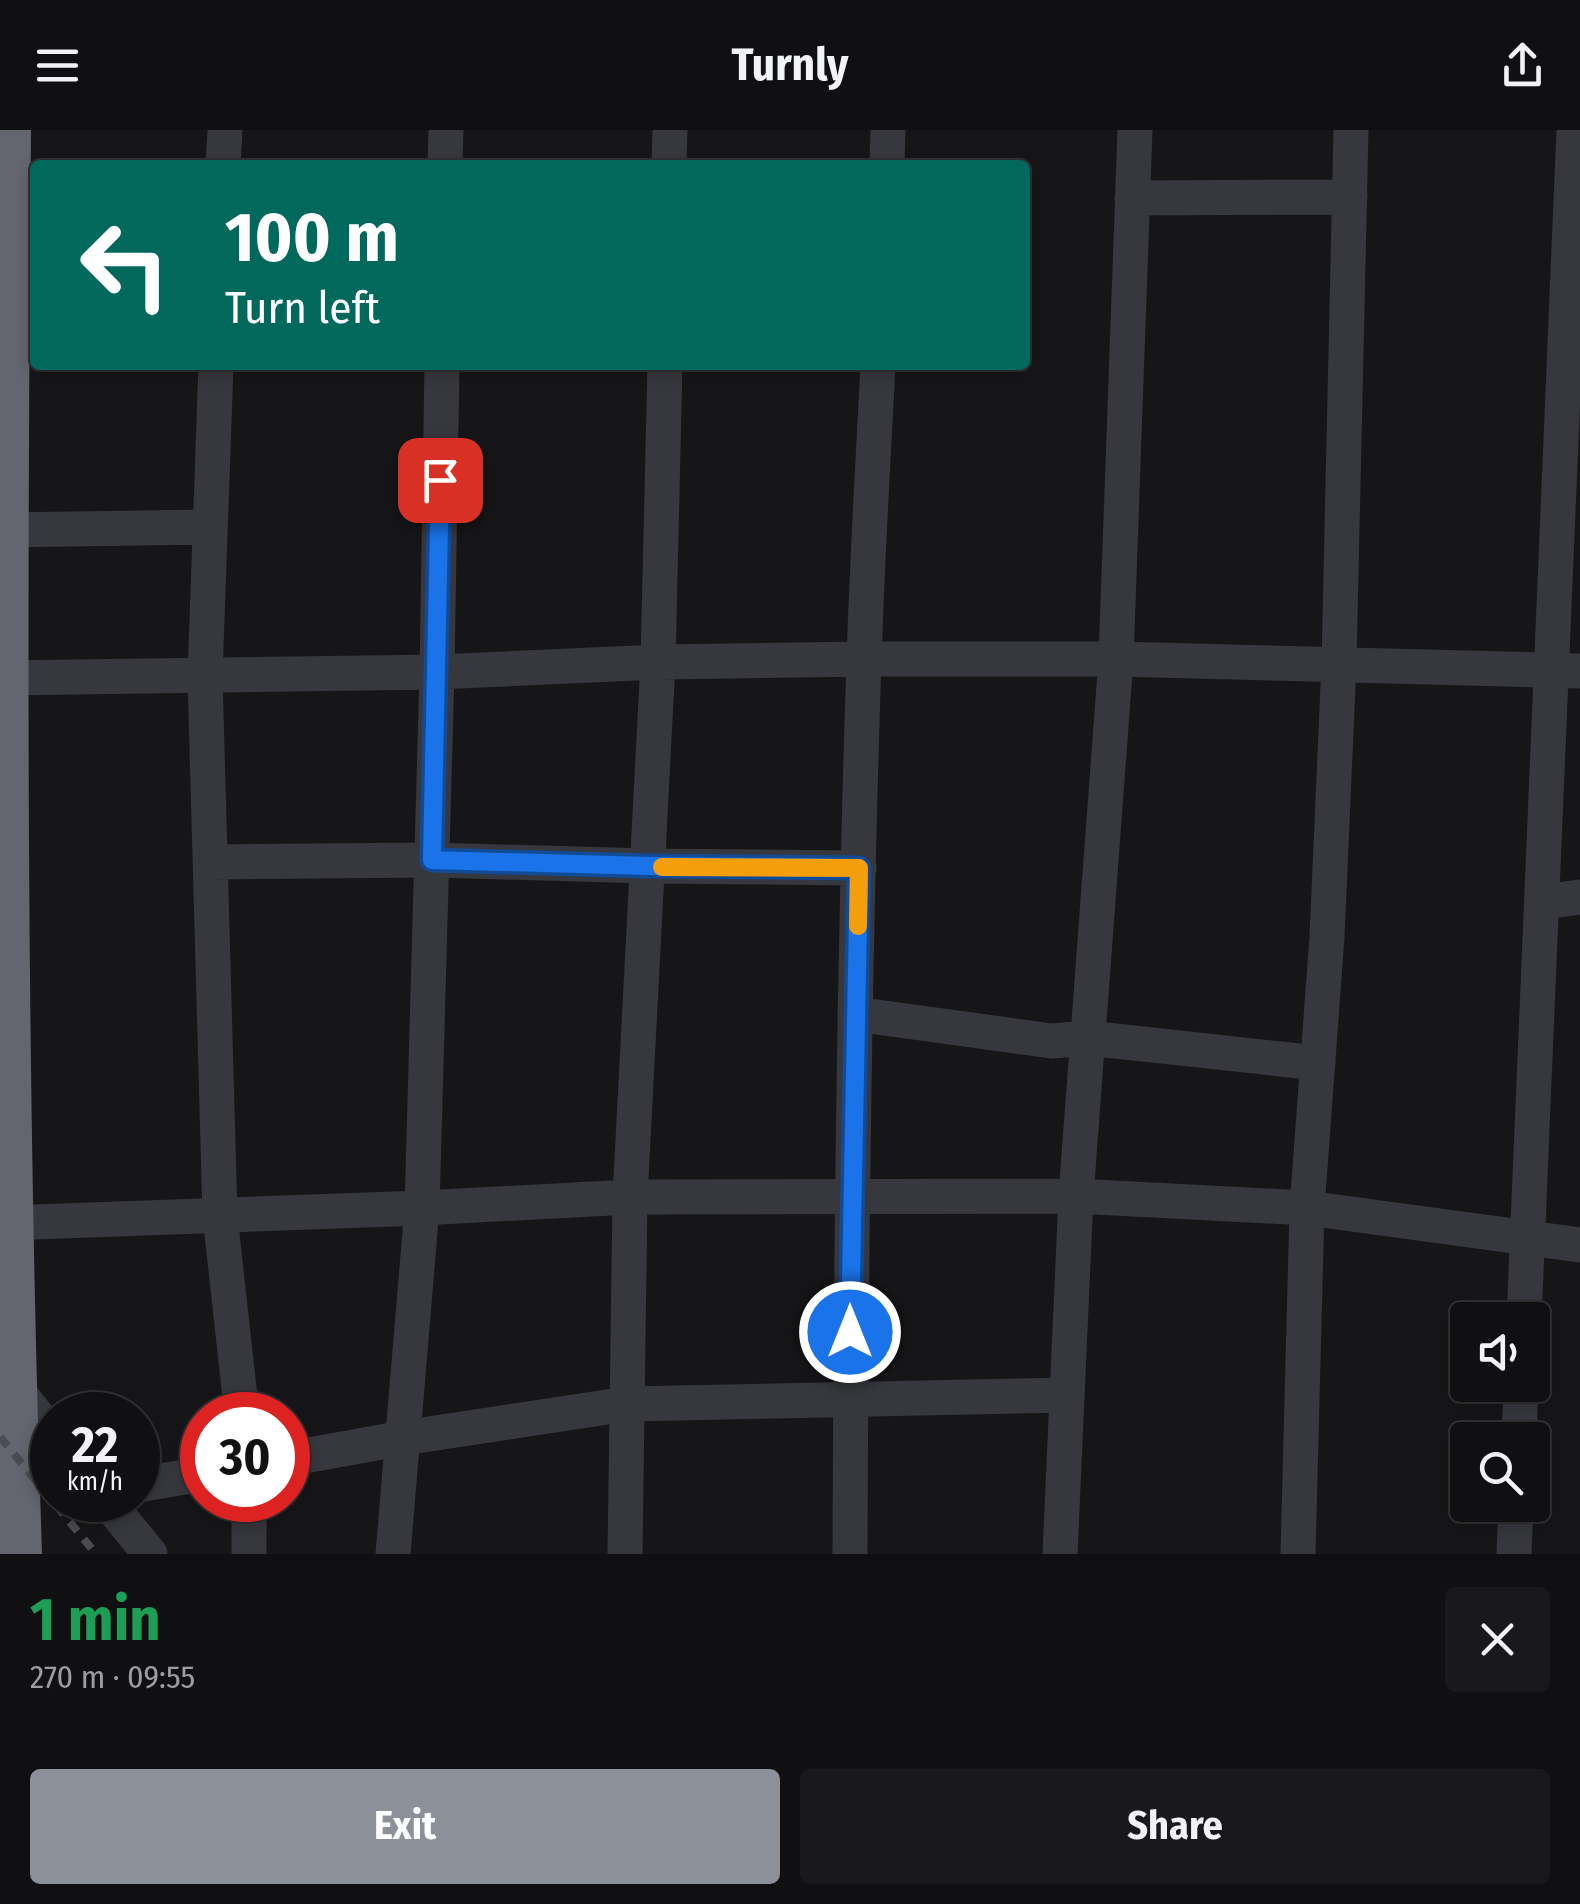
<!DOCTYPE html>
<meta charset="utf-8">
<style>
body{margin:0;font-family:"Fira Sans Condensed",sans-serif;background:#19191b;color:#f1f3f6;height:100vh;display:flex;flex-direction:column;font-size:38px;white-space:nowrap}
*{box-sizing:border-box;margin:0}
p{font-size:32px;color:#9c9d9f}
.icon{flex:none;width:55px;height:55px;fill:none;stroke:currentColor;stroke-width:2;stroke-linecap:round;stroke-linejoin:round}
.map{position:relative;height:1424px;overflow:hidden}
.side{display:flex;flex-direction:column;background:#101012;flex:1}
.side>*{flex:none}
.top-card{position:absolute;left:30px;top:30px;width:1000px;height:210px;border-radius:10px;box-shadow:0 5px 15px #0003,0 0 0 2px #303032;background:#00695c;color:#fff;overflow:hidden}
.controls{position:absolute;left:1450px;top:1172px;display:grid;gap:20px}
.controls a{display:grid;place-items:center;width:100px;height:100px;border-radius:10px;background:#101012;box-shadow:0 5px 15px #0003,0 0 0 2px #303032;font-size:50px}
.speed{position:absolute;left:30px;top:1262px;display:flex;gap:20px;font-size:50px;font-weight:700;text-align:center}
.speed>*{display:grid;place-content:center;width:130px;height:130px;border-radius:50%;background:#101012;box-shadow:0 5px 15px #0003,0 0 0 2px #303032;line-height:1}
.speed small{font-size:25px;font-weight:400}
.speed .limit{border:15px solid #d22;background:#fff;color:#111}
.pin{position:absolute;display:grid;place-items:center;width:85px;height:85px;color:#fff;margin:-42px;border-radius:20px;box-shadow:0 5px 15px #0006}
.me{position:absolute;width:110px;margin:-55px;rotate:0deg;stroke-linejoin:round;filter:drop-shadow(0 0 8px #0008)}
.turn{display:flex;align-items:center;gap:35px;height:210px;padding:0 30px;font-size:45px}
.turn .icon{width:130px;height:130px;stroke-width:2.5}
.turn b{display:block;font-size:70px;line-height:85px}
.round{display:grid;place-items:center;flex:none;width:105px;height:105px;border-radius:10px;background:#19191b}
.overview{display:flex;align-items:center;justify-content:space-between;height:170px;padding:0 30px}
h1{font-size:60px;font-weight:700;line-height:75px;color:#1e9e55}
.cta{display:flex;gap:20px;margin-top:auto;padding:20px 30px}
.cta a{flex:1;height:115px;border-radius:10px;background:#8c9099;color:#fff;font-size:40px;font-weight:700;line-height:115px;text-align:center}
.cta a+a{background:#19191b;color:#f1f3f6}
header{display:flex;justify-content:space-between;align-items:center;height:130px;padding:0 30px;background:#101012;font-size:45px;font-weight:700}
.map>svg:first-child{display:block}
.lines{fill:none;stroke-linecap:round;stroke-linejoin:round}
.minor{stroke:#37383d;stroke-width:35}
.highway{stroke:#63666e;stroke-width:52}
.rail{stroke:#4a4c52;stroke-width:8;stroke-dasharray:12 10;stroke-linecap:butt}
.route-casing{stroke:#114b97;stroke-width:25}
.route{stroke:#1a73e8;stroke-width:18}
.slow{stroke:#f59e0b;stroke-width:18}
</style>
<header><svg class="icon" aria-label="menu" viewBox="0 0 24 24"><path d="M4 6h16M4 12h16M4 18h16"/></svg>Turnly<svg class="icon" aria-label="share" viewBox="0 0 24 24"><path d="M12 15V3M7 8l5-5 5 5M5 13v7h14v-7"/></svg></header>
<div class="map">
<svg width="1580" height="1424" viewBox="0 0 1580 1424">
<rect width="100%" height="100%" fill="#161618"/>
<g class="lines">
<path class="minor" d="M223 35 225 0
M445 35 446 0
M669 35 670 0
M887 35 888 0
M1132 68 1350 67
M216 235 205 546 220 1086 242 1285
M1 400 210 397
M0 548 437 542 658 532 864 529H1116L1580 541
M210 732 432 730 648 736 859 738
M1542 772 1580 767
M855 884 1052 911 1088 908 1318 933
M6 1093 422 1078 630 1067 1076 1066 1307 1078 1580 1115
M1524 1190 1574 0
M9 1251 52 1304
M1519 1310 1521 1255
M288 1329 403 1308 627 1274 1067 1265
M138 1355 202 1344
M106 1370 150 1424
M249 1370V1424
M393 1424 422 1078 437 542 442 235
M625 1424 630 1067 658 532 665 235
M850 1424C851 1126 854 828 864 530 867 432 873 333 878 235
M1060 1424 1076 1066 1116 529 1135 0
M1298 1424 1307 1078 1327 807 1339 533 1351 0
M1514 1424 1516 1375"/>
<path class="highway" d="M5 0C1 475 0 950 16 1424"/>
<path class="rail" d="M0 1307 96 1424"/>
</g>
<g class="lines">
<g class="route-casing">
<path id="route" d="M440 350 432 730 648 736 859 738 850 1202"/>
</g>
<use href="#route" class="route"/>
<path class="slow" d="M662 737 859 738 858 796"/>
</g>
</svg>
<div class="controls">
<a><svg class="icon" aria-label="sound" viewBox="0 0 24 24"><path d="M4 9h4l5-4v14l-5-4H4zM17 9q2 3 0 6"/></svg></a>
<a><svg class="icon" aria-label="search" viewBox="0 0 24 24"><circle cx="10" cy="10" r="6"/><path d="M15 15l6 6"/></svg></a>
</div>
<div class="speed"><div>22<small>km/h</small></div><div class="limit">30</div></div>
<div class="pin" style="left:440px;top:350px;background:#d93025"><svg class="icon" aria-label="arrive" viewBox="0 0 24 24"><path d="M6 21V4h12l-3 4 3 4H6"/></svg></div>
<svg class="me" style="left:850px;top:1202px" viewBox="-20 -20 40 40"><circle r="17" fill="#1a73e8" stroke="#fff" stroke-width="3"/><path d="M0-11L8 9 0 5-8 9z" fill="#fff"/></svg>
<div class="top-card">
<div class="turn"><svg class="icon" aria-label="left" viewBox="0 0 24 24"><path d="M17 20v-9H6M10 6l-5 5 5 5"/></svg><div><b>100 m</b>Turn left</div></div>
</div>
</div>
<section class="side">
<div class="overview"><div><h1>1 min</h1><p>270 m · 09:55</p></div><a class="round"><svg class="icon" aria-label="close" viewBox="0 0 24 24"><path d="M6 6l12 12M18 6L6 18"/></svg></a></div>
<div class="cta"><a>Exit</a><a>Share</a></div>
</section>
